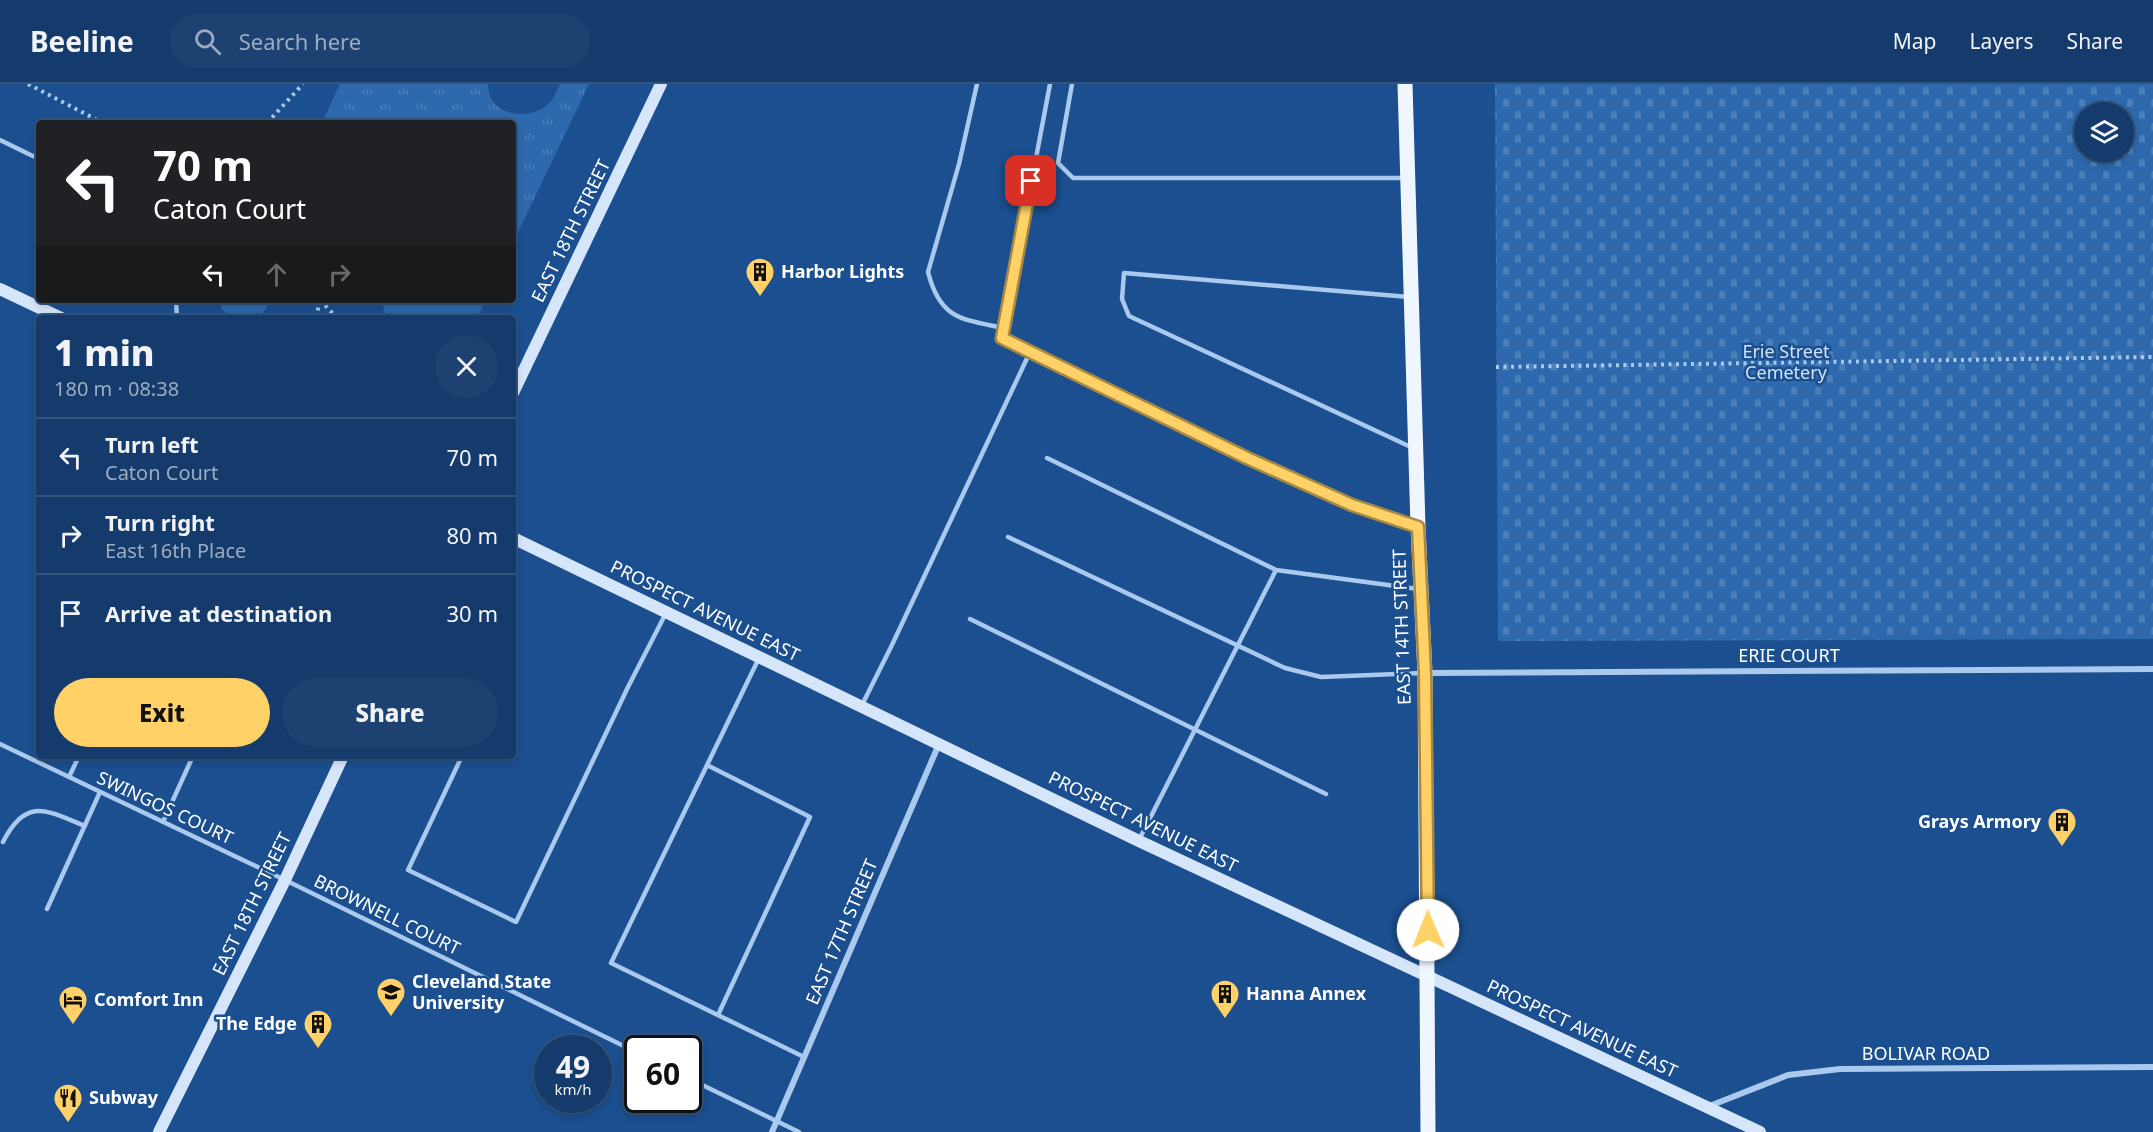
<!DOCTYPE html>
<meta charset="utf-8">
<style>
body{margin:0;font-family:"Noto Sans",sans-serif;background:#1d4271;color:#f1f3f6;height:100vh;display:flex;flex-direction:column;font-size:22px;white-space:nowrap}
*{box-sizing:border-box;margin:0}
p{font-size:20px;color:#9dadc1}
.icon{flex:none;width:33px;height:33px;fill:none;stroke:currentColor;stroke-width:2;stroke-linecap:round;stroke-linejoin:round}
.map{position:relative;flex:1;overflow:hidden}
.details{position:absolute;left:36px;top:231px;width:480px;height:444px;display:flex;flex-direction:column;background:#143b6b;border-radius:6px;box-shadow:0 3px 9px #0003,0 0 0 2px #33557e}
.details>*{flex:none}
.hud{position:absolute;left:36px;top:36px;width:480px;height:183px;border-radius:6px;box-shadow:0 3px 9px #0003,0 0 0 2px #33557e;background:#202124;color:#fff;overflow:hidden}
.tools{position:absolute;left:2074px;top:18px;display:grid;gap:12px}
.tools a{display:grid;place-items:center;width:60px;height:60px;border-radius:50%;background:#143b6b;box-shadow:0 3px 9px #0003,0 0 0 2px #33557e;font-size:30px}
.speed{position:absolute;left:534px;top:951px;display:flex;gap:12px;font-size:30px;font-weight:700;text-align:center}
.speed>*{display:grid;place-content:center;width:78px;height:78px;border-radius:50%;background:#143b6b;box-shadow:0 3px 9px #0003,0 0 0 2px #33557e;line-height:1}
.speed small{font-size:15px;font-weight:400}
.speed .limit{border:3px solid #111;border-radius:9px;background:#fff;color:#111}
.pin{position:absolute;display:grid;place-items:center;width:51px;height:51px;color:#fff;margin:-26px;border-radius:12px;box-shadow:0 3px 9px #0006}
.me{position:absolute;width:66px;margin:-33px;rotate:359deg;stroke-linejoin:round;filter:drop-shadow(0 0 4px #0008)}
.turn{display:flex;align-items:center;gap:21px;height:126px;padding:0 18px;font-size:27px}
.turn .icon{width:78px;height:78px;stroke-width:2.5}
.turn b{display:block;font-size:42px;line-height:51px}
.lanes{display:flex;align-items:center;height:57px;padding:0 18px;background:#0003;justify-content:center;gap:30px;direction:ltr}
.lanes .off{opacity:.35}
.round{display:grid;place-items:center;flex:none;width:63px;height:63px;border-radius:32px;background:#1d4271}
.overview{display:flex;align-items:center;justify-content:space-between;height:102px;padding:0 18px}
h1{font-size:36px;font-weight:800;line-height:45px}
.primary-button{display:flex;gap:12px;margin-top:auto;padding:12px 18px}
.primary-button a{flex:1;height:69px;border-radius:36px;background:#ffd166;color:#111;font-size:24px;font-weight:800;line-height:69px;text-align:center}
.primary-button a+a{background:#1d4271;color:#f1f3f6}
ul{padding:0;list-style:none}
li{display:flex;align-items:center;gap:18px;height:78px;padding:0 18px;border-top:2px solid #33557e}
li div{flex:1}
li b{display:block;font-size:22px}
li em{font-style:normal}
header{display:flex;align-items:center;gap:36px;box-sizing:border-box;height:84px;padding:0 30px;background:#143b6b;border-bottom:2px solid #33557e}
header strong{font-size:28px}
nav{display:flex;gap:33px;margin-inline-start:auto;font-size:21px}
.search{width:420px;height:54px;background:#1d4271;display:flex;align-items:center;gap:15px;box-sizing:border-box;padding:0 21px;border-radius:33px;color:#9dadc1;font-size:22px}
.map>svg:first-child{display:block}
.grass{fill:url(#grass-tufts)}
.cemetery{fill:url(#cemetery-stones);fill-rule:evenodd}
.lines{fill:none;stroke-linecap:round;stroke-linejoin:round}
.path{stroke:#a9c9ee;stroke-width:4;stroke-dasharray:3 4.5;stroke-linecap:butt}
.lane{stroke:#a9c9ee;stroke-width:4.5}
.street{stroke:#a9c9ee;stroke-width:6}
.secondary{stroke:#d6e6fa;stroke-width:12}
.primary{stroke:#f0f6ff;stroke-width:15}
.route-casing{stroke:#a68842;stroke-width:15}
.route{stroke:#ffd166;stroke-width:10}
.labels{text-anchor:middle;stroke-width:5;stroke-linejoin:round;paint-order:stroke}
.street-label{font-size:18px;fill:#fff;stroke:#1b4f8f}
.poi-label{font-size:18px;font-weight:bold;fill:#fff;stroke:#1b4f8f;text-anchor:start}
.park-label{font-size:18px;fill:#cfe3fa;stroke:#1b4f8f}
</style>
<header>
<strong>Beeline</strong>
<div class="search"><svg class="icon" aria-label="search" viewBox="0 0 24 24"><circle cx="10" cy="10" r="6"/><path d="M15 15l6 6"/></svg>Search here</div>
<nav><a>Map</a><a>Layers</a><a>Share</a></nav>
</header>
<div class="map">
<svg width="2153" height="1048" viewBox="0 0 2153 1048">
<defs>
<pattern id="grass-tufts" width="24" height="20" patternUnits="userSpaceOnUse" patternTransform="scale(1.5)"><rect width="24" height="20" fill="#2e69ad"/><path d="M3 7l-1-3M5 7V3M7 7l1-3M15 17l-1-3M17 17v-4M19 17l1-3" fill="none" stroke="#4d80b9"/></pattern>
<pattern id="cemetery-stones" width="16" height="16" patternUnits="userSpaceOnUse" patternTransform="scale(1.5)"><rect width="16" height="16" fill="#2e69ad"/><path d="M2 7V4a2 2 0 0 1 4 0v3zM10 15v-3a2 2 0 0 1 4 0v3z" fill="#4d80b9"/></pattern>
</defs>
<rect width="100%" height="100%" fill="#1b4f8f"/>
<path class="grass" d="M340 0H488C487 33 533 39 551 17 555 13 557 5 560 0H589L513 159V39H322Z
M218 216H269L267 223 258 234H232L222 225Z
M381 216H486L477 234H387Z"/>
<path class="cemetery" d="M1495 0H2153V555L1498 557ZM2085 28H2124V68H2085Z"/>
<g class="lines">
<path class="path" d="M28 0 103 39
M267 39 303 0
M320 216 337 234
M317 234 319 216
M1496 283 2153 273"/>
<path class="lane" d="M977 0 959 80 928 188C940 235 961 235 1003 244
M1050 0 1002 254 1247 374 1352 421 1415 442
M1072 0 1058 79 1073 94H1406
M0 56 39 75
M1409 213 1124 189 1122 215 1129 232 1413 364
M176 216 177 234
M1047 374 1276 486
M1008 453 1285 584 1321 593 1422 589
M970 535 1326 710
M759 574 611 879 804 973
M862 621 891 563 1030 268
M0 660 285 796 638 969
M462 672 408 786 516 838 628 603 666 529
M707 681 810 733 718 931
M69 693 79 672
M163 738 193 672
M1140 754 1276 486 1418 505
M3 758C26 713 46 726 85 742
M47 825 100 708
M688 994 799 1048"/>
<path class="street" d="M1425 589 2153 585
M1707 1023 1788 991 1840 985 2153 983
M772 1048 939 660"/>
<path class="secondary" d="M0 205 61 234
M513 309 661 0
M513 454 1139 757 1760 1048
M159 1048 285 796 343 672"/>
<path class="primary" d="M1405 0 1418 443 1425 589 1428 1048"/>
</g>
<g class="lines">
<g class="route-casing">
<path id="route" d="M1031 97 1002 254 1247 374 1352 421 1418 443 1425 589 1428 846"/>
</g>
<use href="#route" class="route"/>
</g>
<defs>
<g id="building-pin" transform="scale(1.5)"><path d="M0 17L-7.5 6A9.5 9.5 0 1 1 7.5 6Z" fill="#ffd166" stroke="#1b4f8f"/><path d="M-4-6H4V6H1V3H-1V6H-4ZM-2.5-4.3h1.7v1.8h-1.7ZM.8-4.3h1.7v1.8H.8ZM-2.5-1h1.7V.8h-1.7ZM.8-1h1.7V.8H.8Z" fill="#111"/></g>
<g id="university-pin" transform="scale(1.5)"><path d="M0 17L-7.5 6A9.5 9.5 0 1 1 7.5 6Z" fill="#ffd166" stroke="#1b4f8f"/><path d="M0-5L7-2L0 1L-7-2ZM-4 1L0 2.5L4 1V4Q0 6-4 4Z" fill="#111"/></g>
<g id="hotel-pin" transform="scale(1.5)"><path d="M0 17L-7.5 6A9.5 9.5 0 1 1 7.5 6Z" fill="#ffd166" stroke="#1b4f8f"/><path d="M-6-4.5h1.5V1H6V5H4.5V3h-9V5H-6ZM-4 0a1.8 1.8 0 1 1 3.6 0ZM.5 0V-2.5h3Q6-2.5 6 0Z" fill="#111"/></g>
<g id="restaurant-pin" transform="scale(1.5)"><path d="M0 17L-7.5 6A9.5 9.5 0 1 1 7.5 6Z" fill="#ffd166" stroke="#1b4f8f"/><path d="M-5-6h1v4h1v-4h1v4h1v-4h1v5L-1.5 .5V6h-2V.5L-5-1ZM5-6V6H3V1.5H1.5Q1.5-4 5-6Z" fill="#111"/></g>
</defs>
<g fill-rule="evenodd">
<use href="#building-pin" x="760" y="188"/>
<use href="#building-pin" x="2062" y="738"/>
<use href="#university-pin" x="391" y="908"/>
<use href="#building-pin" x="1225" y="910"/>
<use href="#hotel-pin" x="73" y="916"/>
<use href="#building-pin" x="318" y="940"/>
<use href="#restaurant-pin" x="68" y="1014"/>
</g>
<g class="labels">
<g class="street-label">
<text transform="translate(571 147) rotate(-64)" y="6">EAST 18TH STREET</text>
<text transform="translate(705 527) rotate(26)" y="6">PROSPECT AVENUE EAST</text>
<text transform="translate(1402 543) rotate(-92)" y="6">EAST 14TH STREET</text>
<text x="1789" y="578">ERIE COURT</text>
<text transform="translate(165 724) rotate(25)" y="6">SWINGOS COURT</text>
<text transform="translate(1143 738) rotate(26)" y="6">PROSPECT AVENUE EAST</text>
<text transform="translate(252 820) rotate(-64)" y="6">EAST 18TH STREET</text>
<text transform="translate(387 831) rotate(26)" y="6">BROWNELL COURT</text>
<text transform="translate(842 848) rotate(-67)" y="6">EAST 17TH STREET</text>
<text transform="translate(1582 945) rotate(25)" y="6">PROSPECT AVENUE EAST</text>
<text x="1926" y="976">BOLIVAR ROAD</text>
</g>
<g class="poi-label">
<text x="781" y="194">Harbor Lights</text>
<text x="2041" y="744" text-anchor="end">Grays Armory</text>
<text x="412" y="904">Cleveland State<tspan x="412" dy="21">University</tspan></text>
<text x="1246" y="916">Hanna Annex</text>
<text x="94" y="922">Comfort Inn</text>
<text x="297" y="946" text-anchor="end">The Edge</text>
<text x="89" y="1020">Subway</text>
</g>
<g class="park-label">
<text x="1786" y="274">Erie Street<tspan x="1786" dy="21">Cemetery</tspan></text>
</g>
</g>
</svg>
<div class="tools">
<a><svg class="icon" aria-label="layers" viewBox="0 0 24 24"><path d="M12 4l9 5-9 5-9-5zM3 14l9 5 9-5"/></svg></a>
</div>
<div class="speed"><div>49<small>km/h</small></div><div class="limit">60</div></div>
<div class="pin" style="left:1031px;top:97px;background:#d93025"><svg class="icon" aria-label="arrive" viewBox="0 0 24 24"><path d="M6 21V4h12l-3 4 3 4H6"/></svg></div>
<svg class="me" style="left:1428px;top:846px" viewBox="-20 -20 40 40"><circle r="19" fill="#fff"/><path d="M0-13L10 11 0 6-10 11z" fill="#ffd166"/></svg>
<div class="hud">
<div class="turn"><svg class="icon" aria-label="left" viewBox="0 0 24 24"><path d="M17 20v-9H6M10 6l-5 5 5 5"/></svg><div><b>70 m</b>Caton Court</div></div>
<div class="lanes"><svg class="icon" aria-label="left" viewBox="0 0 24 24"><path d="M17 20v-9H6M10 6l-5 5 5 5"/></svg><svg class="icon off" aria-label="ahead" viewBox="0 0 24 24"><path d="M12 20V5M6 11l6-6 6 6"/></svg><svg class="icon off" aria-label="right" viewBox="0 0 24 24"><path d="M7 20v-9h11M14 6l5 5-5 5"/></svg></div>
</div>
<section class="details">
<div class="overview"><div><h1>1 min</h1><p>180 m · 08:38</p></div><a class="round"><svg class="icon" aria-label="close" viewBox="0 0 24 24"><path d="M6 6l12 12M18 6L6 18"/></svg></a></div>
<ul>
<li><svg class="icon" aria-label="left" viewBox="0 0 24 24"><path d="M17 20v-9H6M10 6l-5 5 5 5"/></svg><div><b>Turn left</b><p>Caton Court</p></div><em>70 m</em></li>
<li><svg class="icon" aria-label="right" viewBox="0 0 24 24"><path d="M7 20v-9h11M14 6l5 5-5 5"/></svg><div><b>Turn right</b><p>East 16th Place</p></div><em>80 m</em></li>
<li><svg class="icon" aria-label="arrive" viewBox="0 0 24 24"><path d="M6 21V4h12l-3 4 3 4H6"/></svg><div><b>Arrive at destination</b></div><em>30 m</em></li>
</ul>
<div class="primary-button"><a>Exit</a><a>Share</a></div>
</section>
</div>
